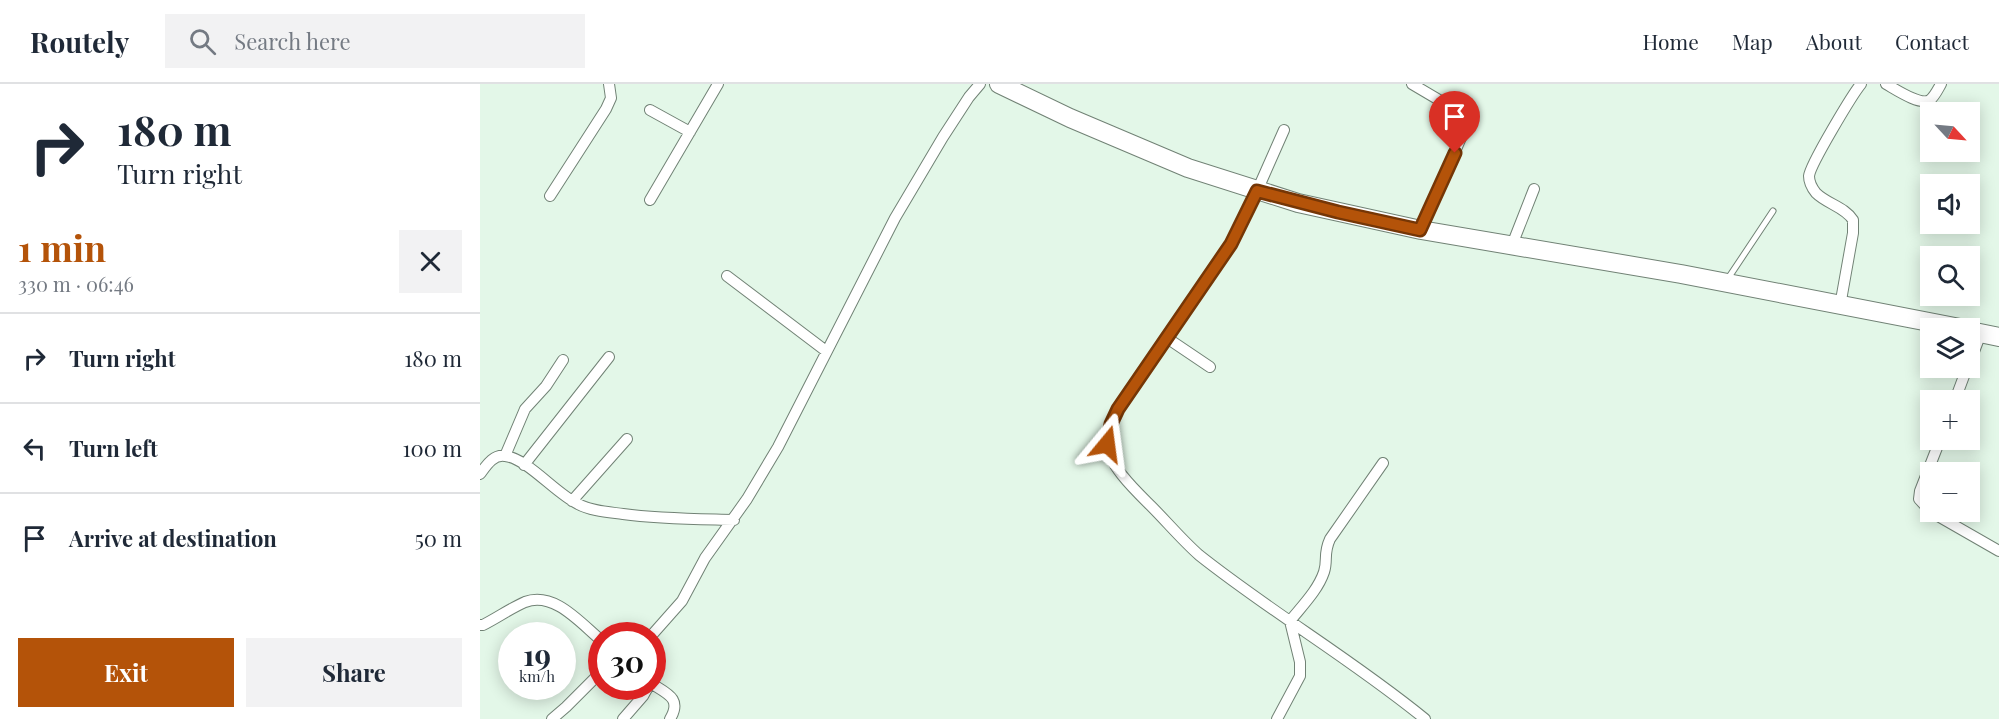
<!DOCTYPE html>
<meta charset="utf-8">
<style>
body{margin:0;font-family:"Playfair Display",serif;background:#f2f2f3;color:#1f2937;height:100vh;display:flex;flex-direction:column;font-size:22px;white-space:nowrap}
*{box-sizing:border-box;margin:0}
p{font-size:20px;color:#747a83}
.icon{flex:none;width:33px;height:33px;fill:none;stroke:currentColor;stroke-width:2;stroke-linecap:round;stroke-linejoin:round}
.map{position:relative;flex:1;overflow:hidden}
.panel{display:flex;flex-direction:column;background:#fff;width:480px}
.panel>*{flex:none}
.guide{background:#fff;color:#1f2937;overflow:hidden}
.needle{width:39px;rotate:116deg}
.fabs{position:absolute;left:1440px;top:18px;display:grid;gap:12px}
.fabs a{display:grid;place-items:center;width:60px;height:60px;border-radius:0px;background:#fff;box-shadow:0 3px 15px #0003;font-size:30px}
.speed{position:absolute;left:18px;top:538px;display:flex;gap:12px;font-size:30px;font-weight:700;text-align:center}
.speed>*{display:grid;place-content:center;width:78px;height:78px;border-radius:50%;background:#fff;box-shadow:0 3px 15px #0003;line-height:1}
.speed small{font-size:15px;font-weight:400}
.speed .limit{border:9px solid #d22;background:#fff;color:#111}
.pin{position:absolute;display:grid;place-items:center;width:51px;height:51px;color:#fff;margin:-62px -26px;border-radius:50% 50% 50% 0;rotate:-45deg;box-shadow:0 0 6px #0007}
.pin .icon{rotate:45deg}
.me{position:absolute;width:66px;margin:-33px;rotate:16deg;stroke-linejoin:round;filter:drop-shadow(0 0 4px #0008)}
.turn{display:flex;align-items:center;gap:21px;height:126px;padding:0 18px;font-size:27px}
.turn .icon{width:78px;height:78px;stroke-width:2.5}
.turn b{display:block;font-size:42px;line-height:51px}
.round{display:grid;place-items:center;flex:none;width:63px;height:63px;border-radius:0px;background:#f2f2f3}
.summary{display:flex;align-items:center;justify-content:space-between;height:102px;padding:0 18px}
h1{font-size:36px;font-weight:700;line-height:45px;color:#b45309}
.primary-button{display:flex;gap:12px;margin-top:auto;padding:12px 18px}
.primary-button a{flex:1;height:69px;border-radius:0px;background:#b45309;color:#fff;font-size:24px;font-weight:700;line-height:69px;text-align:center}
.primary-button a+a{background:#f2f2f3;color:#1f2937}
ul{padding:0;list-style:none}
li{display:flex;align-items:center;gap:18px;height:90px;padding:0 18px;border-top:2px solid #e0e1e3}
li div{flex:1}
li b{display:block;font-size:22px}
li em{font-style:normal}
header{display:flex;align-items:center;gap:36px;box-sizing:border-box;height:84px;padding:0 30px;background:#fff;border-bottom:2px solid #e0e1e3}
header strong{font-size:28px}
nav{display:flex;gap:33px;margin-inline-start:auto;font-size:21px}
.search{width:420px;height:54px;background:#f2f2f3;display:flex;align-items:center;gap:15px;box-sizing:border-box;padding:0 21px;border-radius:0px;color:#747a83;font-size:22px}
main{display:flex;flex:1;min-height:0}
.map>svg:first-child{display:block}
.lines{fill:none;stroke-linecap:round;stroke-linejoin:round}
.lane-casing{stroke:#718275;stroke-width:7}
.street-casing{stroke:#718275;stroke-width:12}
.highway-casing{stroke:#718275;stroke-width:20}
.lane{stroke:#fff;stroke-width:5}
.street{stroke:#fff;stroke-width:10}
.highway{stroke:#fff;stroke-width:18}
.route-casing{stroke:#753606;stroke-width:15}
.route{stroke:#b45309;stroke-width:10}
</style>
<header>
<strong>Routely</strong>
<div class="search"><svg class="icon" aria-label="search" viewBox="0 0 24 24"><circle cx="10" cy="10" r="6"/><path d="M15 15l6 6"/></svg>Search here</div>
<nav><a>Home</a><a>Map</a><a>About</a><a>Contact</a></nav>
</header>
<main>
<section class="panel">
<div class="guide">
<div class="turn"><svg class="icon" aria-label="right" viewBox="0 0 24 24"><path d="M7 20v-9h11M14 6l5 5-5 5"/></svg><div><b>180 m</b>Turn right</div></div>
</div>
<div class="summary"><div><h1>1 min</h1><p>330 m · 06:46</p></div><a class="round"><svg class="icon" aria-label="close" viewBox="0 0 24 24"><path d="M6 6l12 12M18 6L6 18"/></svg></a></div>
<ul>
<li><svg class="icon" aria-label="right" viewBox="0 0 24 24"><path d="M7 20v-9h11M14 6l5 5-5 5"/></svg><div><b>Turn right</b></div><em>180 m</em></li>
<li><svg class="icon" aria-label="left" viewBox="0 0 24 24"><path d="M17 20v-9H6M10 6l-5 5 5 5"/></svg><div><b>Turn left</b></div><em>100 m</em></li>
<li><svg class="icon" aria-label="arrive" viewBox="0 0 24 24"><path d="M6 21V4h12l-3 4 3 4H6"/></svg><div><b>Arrive at destination</b></div><em>50 m</em></li>
</ul>
<div class="primary-button"><a>Exit</a><a>Share</a></div>
</section>
<div class="map">
<svg width="1519" height="635" viewBox="0 0 1519 635">
<rect width="100%" height="100%" fill="#e3f7e8"/>
<g class="lines">
<g class="lane-casing">
<path id="lane" d="M1247 196 1293 127"/>
</g>
<g class="street-casing">
<path id="street" d="M932 0 976 26C985 34 986 38 983 49L941 146
M1406 0C1415 5 1440 22 1450 16 1455 12 1458 5 1461 0
M170 26 210 48
M804 46 777 107 751 160 638 325C633 335 626 348 627 360 628 381 657 408 671 422 687 438 702 456 719 471 792 529 873 576 945 635
M70 112 126 25 131 14 129 0
M170 116 238 0
M1032 161 1054 105
M247 192 346 267
M1360 222 1373 149V136C1365 123 1347 120 1336 109 1332 104 1329 99 1329 92 1330 81 1372 11 1381 0
M687 254 730 283
M1490 278 1501 249
M1475 316 1487 284
M25 372 45 325 66 302 83 276
M44 381 129 273
M0 390C6 382 13 370 25 372 47 374 76 410 98 420 111 427 128 428 143 430 180 435 216 435 254 436
M92 417 147 355
M1450 427 1439 415 1440 407 1460 356
M1451 428 1519 467
M0 541H3C17 534 31 524 45 518 75 507 101 540 122 557
M171 552 202 517 225 474 267 415 298 363 415 134 463 53 489 13 500 0
M172 600C188 610 202 615 190 635
M72 635 86 623 122 587
M143 635 163 612 168 603
M797 635 820 592V578L810 537C822 522 838 506 844 488 848 476 843 470 850 455L903 379"/>
</g>
<g class="highway-casing">
<path id="highway" d="M519 0 590 34 708 84 818 119 941 146 1201 190 1480 244
M1490 247 1519 253"/>
</g>
<use href="#lane" class="lane"/>
<use href="#street" class="street"/>
<use href="#highway" class="highway"/>
</g>
<g class="lines">
<g class="route-casing">
<path id="route" d="M627 360 631 340 638 325 751 160 777 107 858 128 940 146 975 69"/>
</g>
<use href="#route" class="route"/>
</g>
</svg>
<div class="fabs">
<a><svg class="needle" viewBox="-14 -14 28 28"><path d="M0-13l5 13h-10z" fill="#e53935"/><path d="M0 13l5-13h-10z" fill="#747a83"/></svg></a>
<a><svg class="icon" aria-label="sound" viewBox="0 0 24 24"><path d="M4 9h4l5-4v14l-5-4H4zM17 9q2 3 0 6"/></svg></a>
<a><svg class="icon" aria-label="search" viewBox="0 0 24 24"><circle cx="10" cy="10" r="6"/><path d="M15 15l6 6"/></svg></a>
<a><svg class="icon" aria-label="layers" viewBox="0 0 24 24"><path d="M12 4l9 5-9 5-9-5zM3 14l9 5 9-5"/></svg></a>
<a>+</a>
<a>−</a>
</div>
<div class="speed"><div>19<small>km/h</small></div><div class="limit">30</div></div>
<div class="pin" style="left:975px;top:69px;background:#d93025"><svg class="icon" aria-label="arrive" viewBox="0 0 24 24"><path d="M6 21V4h12l-3 4 3 4H6"/></svg></div>
<svg class="me" style="left:627px;top:360px" viewBox="-20 -20 40 40"><path d="M0-17L14 15 0 8-14 15z" fill="#b45309" stroke="#fff" stroke-width="4"/></svg>
</div>
</main>
